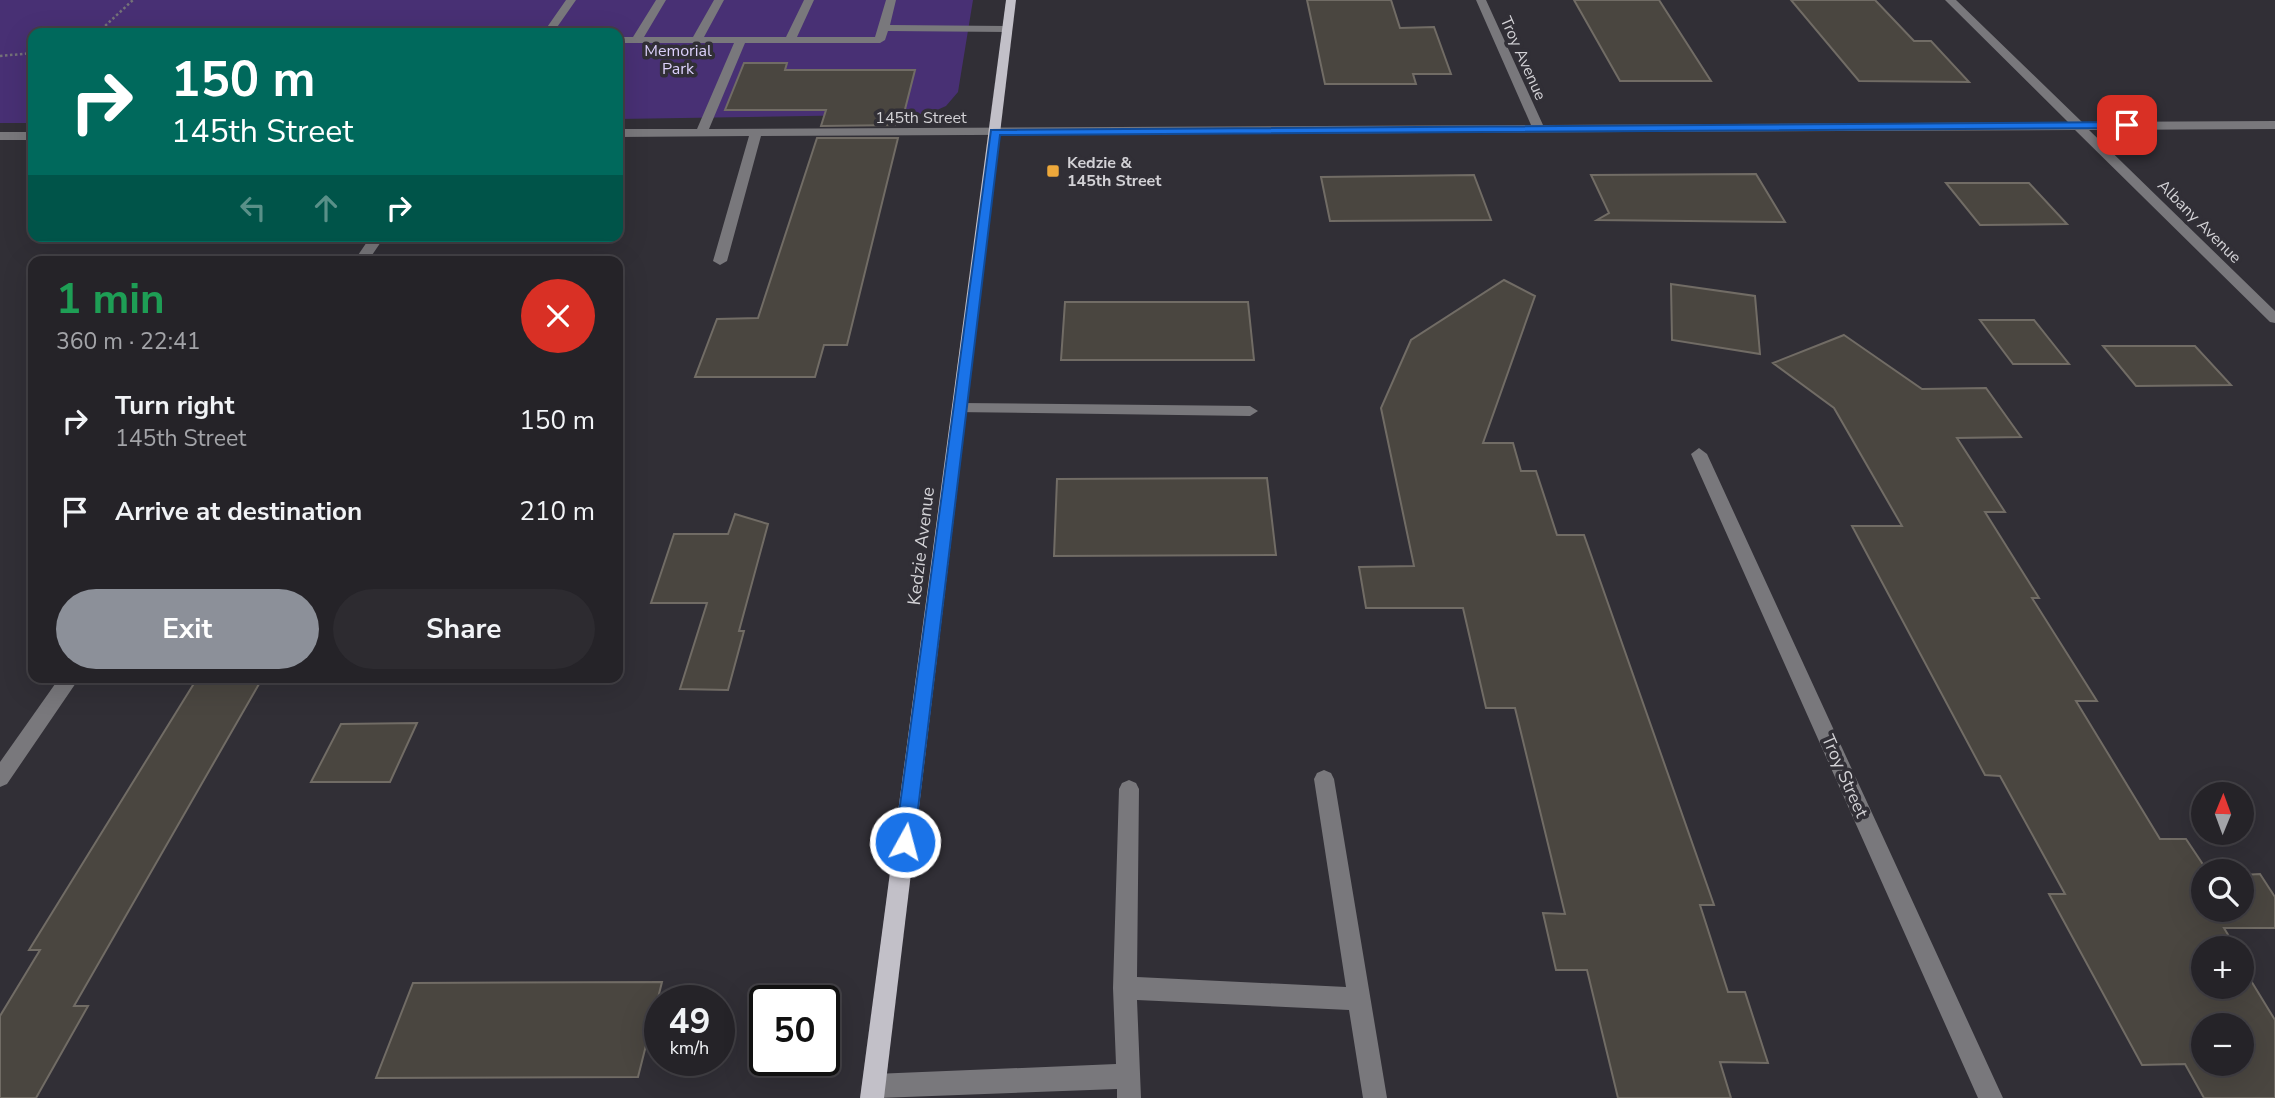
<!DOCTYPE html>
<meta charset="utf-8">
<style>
body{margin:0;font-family:"Nunito Sans",sans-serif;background:#2d2b30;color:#f1f3f6;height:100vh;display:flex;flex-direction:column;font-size:26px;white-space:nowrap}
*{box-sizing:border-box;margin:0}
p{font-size:23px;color:#a3a4a8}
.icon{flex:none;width:38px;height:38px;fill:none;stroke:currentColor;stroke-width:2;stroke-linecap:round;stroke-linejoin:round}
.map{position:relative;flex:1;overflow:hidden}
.side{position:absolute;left:28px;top:256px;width:595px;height:427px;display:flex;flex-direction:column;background:#252328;border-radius:14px;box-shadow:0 7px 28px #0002,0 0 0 2px #424045}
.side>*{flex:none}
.hud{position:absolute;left:28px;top:28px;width:595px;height:214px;border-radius:14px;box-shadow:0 7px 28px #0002,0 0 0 2px #424045;background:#00695c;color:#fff;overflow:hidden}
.needle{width:46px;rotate:1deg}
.buttons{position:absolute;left:2191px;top:782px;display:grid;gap:14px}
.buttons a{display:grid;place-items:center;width:63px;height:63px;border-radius:50%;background:#252328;box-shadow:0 7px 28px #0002,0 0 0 2px #424045;font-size:35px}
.speed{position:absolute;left:644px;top:985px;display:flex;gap:14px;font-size:35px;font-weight:700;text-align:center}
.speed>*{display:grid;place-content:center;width:91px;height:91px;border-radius:50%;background:#252328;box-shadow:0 7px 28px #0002,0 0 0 2px #424045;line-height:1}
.speed small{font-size:18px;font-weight:400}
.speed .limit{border:4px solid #111;border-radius:10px;background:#fff;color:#111}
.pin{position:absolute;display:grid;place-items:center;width:60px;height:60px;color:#fff;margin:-30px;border-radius:14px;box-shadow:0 4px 10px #0006}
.me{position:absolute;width:77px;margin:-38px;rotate:7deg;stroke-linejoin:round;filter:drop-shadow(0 0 5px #0008)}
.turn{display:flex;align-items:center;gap:24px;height:147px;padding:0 28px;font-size:32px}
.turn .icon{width:91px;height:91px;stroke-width:2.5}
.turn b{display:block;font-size:49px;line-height:60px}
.lanes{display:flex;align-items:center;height:66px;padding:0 28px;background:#0003;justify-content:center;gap:35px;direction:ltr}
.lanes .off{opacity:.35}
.round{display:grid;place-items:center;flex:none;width:74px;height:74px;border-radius:37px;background:#2d2b30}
.head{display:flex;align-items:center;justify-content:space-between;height:119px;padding:0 28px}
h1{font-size:42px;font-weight:700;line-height:52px;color:#1e9e55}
.primary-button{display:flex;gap:14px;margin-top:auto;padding:14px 28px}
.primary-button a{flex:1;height:80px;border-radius:42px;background:#8c9099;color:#fff;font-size:28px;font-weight:700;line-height:80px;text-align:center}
.primary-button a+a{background:#2d2b30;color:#f1f3f6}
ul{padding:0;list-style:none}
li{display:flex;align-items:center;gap:21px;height:91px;padding:0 28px}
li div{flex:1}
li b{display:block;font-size:26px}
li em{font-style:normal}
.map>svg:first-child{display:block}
.green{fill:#483074}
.building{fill:#4a4640;stroke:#716c65;stroke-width:2;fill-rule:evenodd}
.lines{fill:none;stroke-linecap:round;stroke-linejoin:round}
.path{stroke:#747278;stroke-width:2.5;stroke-dasharray:2.5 2.5;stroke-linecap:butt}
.minor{fill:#79787c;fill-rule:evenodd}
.major{fill:#c2c0c8;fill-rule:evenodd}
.route{fill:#1a73e8;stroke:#114b97;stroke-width:2}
.poi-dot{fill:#eda83b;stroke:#312f36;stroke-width:2.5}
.labels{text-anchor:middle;stroke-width:7;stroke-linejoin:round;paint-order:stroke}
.far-park-label{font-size:16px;fill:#dcd1fb;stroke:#312f36}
.far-street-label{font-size:16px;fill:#d3d2d6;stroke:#312f36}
.far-poi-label{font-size:16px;font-weight:bold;fill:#d3d2d6;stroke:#312f36;text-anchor:start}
.street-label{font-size:18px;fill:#d3d2d6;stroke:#312f36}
</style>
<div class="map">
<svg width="2275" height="1098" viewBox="0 0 2275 1098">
<rect width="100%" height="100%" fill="#312f36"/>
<path class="green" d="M0 0H973L958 92 946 106 928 114 618 119V33H33V123H0Z"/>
<path class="building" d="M1307 0H1391L1400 28 1434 27 1451 74H1413L1416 84H1325Z
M1574 0H1659L1711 81H1620Z
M1791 0H1875L1914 41H1931L1969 82 1859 81Z
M744 63H787L785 70H915L901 125 821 126 826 110H725Z
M817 138H898L847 345H824L815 377H695L717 319 758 318Z
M1756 174 1785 222 1597 220 1609 213 1591 175Z
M1474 175 1491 220 1330 221 1321 177Z
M1946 183H2029L2067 224 1980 225Z
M1504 280 1535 296 1483 443H1513L1521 471H1536L1557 535H1584L1714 905H1700L1728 992H1745L1768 1063 1720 1062 1731 1098H1618L1587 970H1556L1543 913 1565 914 1515 708H1486L1463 608H1366L1359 567 1414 566 1381 408 1411 340Z
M1671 284 1755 296 1760 354 1672 340Z
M1065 302H1248L1254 360H1061Z
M1980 320H2034L2069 364H2013Z
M1844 335 1922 389 1986 388 2021 437 1957 438 2005 512H1985L2039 598H2032L2097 701H2076L2160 839H2186L2208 872H2203V910H2242V875L2260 874 2275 897V928H2224L2236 948H2203V987H2242V966L2275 1020V1098H2204L2185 1064 2142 1065 2049 894H2065L2000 776 1985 775 1852 526H1902L1834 408 1773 363ZM2203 1026H2242V1064H2203Z
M2103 346H2195L2231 385 2136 386Z
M1267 478 1276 555 1054 556 1057 479Z
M735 514 768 524 739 631H744L728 690 680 689 707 603H651L674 534H728Z
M198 677H263L74 1006H88L36 1098H0V1016L40 950H29Z
M417 723 390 782H311L341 724Z
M662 982 638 1077 376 1078 413 983Z"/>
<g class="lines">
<path class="path" d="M92 33 105 26 133 0
M0 56 33 53"/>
<path class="minor" d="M566 0H576L553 33H543Z
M656 0H666L644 37H693L714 0H724L704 37H786L804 0H814L797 37H875L886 0H896L890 25 1007 26 1012 29 1007 32 888 31 885 40 880 43H745L709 129 1531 125 1476 0H1486L1543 125 2068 122 1945 0H1956L2082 122 2275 121V129L2089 130 2275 311V323L2270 322 2075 130 761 136 727 261 720 265 713 261 749 136 618 137V129H697L734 43H618V37H633Z
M0 132H33V140H0Z
M371 236H385L368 261H354Z
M960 403 1250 406 1258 411 1250 416 954 412 952 408Z
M1699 448 1707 454 2003 1098H1978L1691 454Z
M60 677H80L7 784 0 787V762Z
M1324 770 1331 773 1334 779 1387 1098H1363L1349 1010 1137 1000 1141 1098H1117V1089L879 1098 865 1095 862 1086 865 1077 874 1074 1116 1064 1113 988 1119 789 1122 783 1129 780 1136 783 1139 789 1137 977 1346 987 1314 779 1317 773Z"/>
<path class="major" d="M1006 0H1016L884 1098H860Z"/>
</g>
<path class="route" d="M2127 122 2133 125 2131 128 1000 135 914 842 912 848 905 850 898 848 895 842 991 130Z"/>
<rect class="poi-dot" x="1046" y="164" width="14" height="14" rx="3.5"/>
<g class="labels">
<g class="far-park-label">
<text x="678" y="56">Memorial<tspan x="678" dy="18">Park</tspan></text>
</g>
<g class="far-street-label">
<text transform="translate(1524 58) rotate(66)" y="6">Troy Avenue</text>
<text x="921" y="123">145th Street</text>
<text transform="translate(2200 221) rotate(45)" y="6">Albany Avenue</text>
</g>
<g class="far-poi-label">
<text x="1067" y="168">Kedzie &amp;<tspan x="1067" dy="18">145th Street</tspan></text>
</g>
<g class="street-label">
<text transform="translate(921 546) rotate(-83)" y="6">Kedzie Avenue</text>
<text transform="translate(1845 776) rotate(66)" y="6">Troy Street</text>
</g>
</g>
</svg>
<div class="buttons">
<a><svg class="needle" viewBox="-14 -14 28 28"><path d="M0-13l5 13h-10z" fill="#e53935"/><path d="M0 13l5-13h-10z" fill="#a3a4a8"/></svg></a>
<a><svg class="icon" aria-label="search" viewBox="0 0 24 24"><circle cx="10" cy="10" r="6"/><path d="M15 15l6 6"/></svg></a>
<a>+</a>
<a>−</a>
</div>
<div class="speed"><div>49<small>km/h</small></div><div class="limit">50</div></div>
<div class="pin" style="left:2127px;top:125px;background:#d93025"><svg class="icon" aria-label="arrive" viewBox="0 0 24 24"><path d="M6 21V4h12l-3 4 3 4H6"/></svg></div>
<svg class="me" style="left:905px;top:842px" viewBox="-20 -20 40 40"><circle r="17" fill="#1a73e8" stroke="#fff" stroke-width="3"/><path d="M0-11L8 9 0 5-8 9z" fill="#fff"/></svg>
<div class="hud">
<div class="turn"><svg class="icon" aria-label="right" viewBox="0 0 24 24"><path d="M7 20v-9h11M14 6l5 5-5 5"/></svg><div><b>150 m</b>145th Street</div></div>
<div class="lanes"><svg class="icon off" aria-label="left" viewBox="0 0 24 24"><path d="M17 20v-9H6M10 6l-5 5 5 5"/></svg><svg class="icon off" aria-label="ahead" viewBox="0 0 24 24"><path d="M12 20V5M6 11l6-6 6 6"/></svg><svg class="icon" aria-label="right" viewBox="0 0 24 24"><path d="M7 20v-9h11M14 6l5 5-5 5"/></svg></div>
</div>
<section class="side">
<div class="head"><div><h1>1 min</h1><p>360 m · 22:41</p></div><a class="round" style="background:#d93025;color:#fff"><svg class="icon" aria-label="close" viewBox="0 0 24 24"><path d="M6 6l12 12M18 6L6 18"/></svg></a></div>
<ul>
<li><svg class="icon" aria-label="right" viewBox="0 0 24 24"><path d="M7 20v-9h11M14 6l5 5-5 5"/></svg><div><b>Turn right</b><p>145th Street</p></div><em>150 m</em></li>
<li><svg class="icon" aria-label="arrive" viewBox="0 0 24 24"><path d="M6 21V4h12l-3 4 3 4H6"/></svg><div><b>Arrive at destination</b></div><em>210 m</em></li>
</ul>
<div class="primary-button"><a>Exit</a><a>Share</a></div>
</section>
</div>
